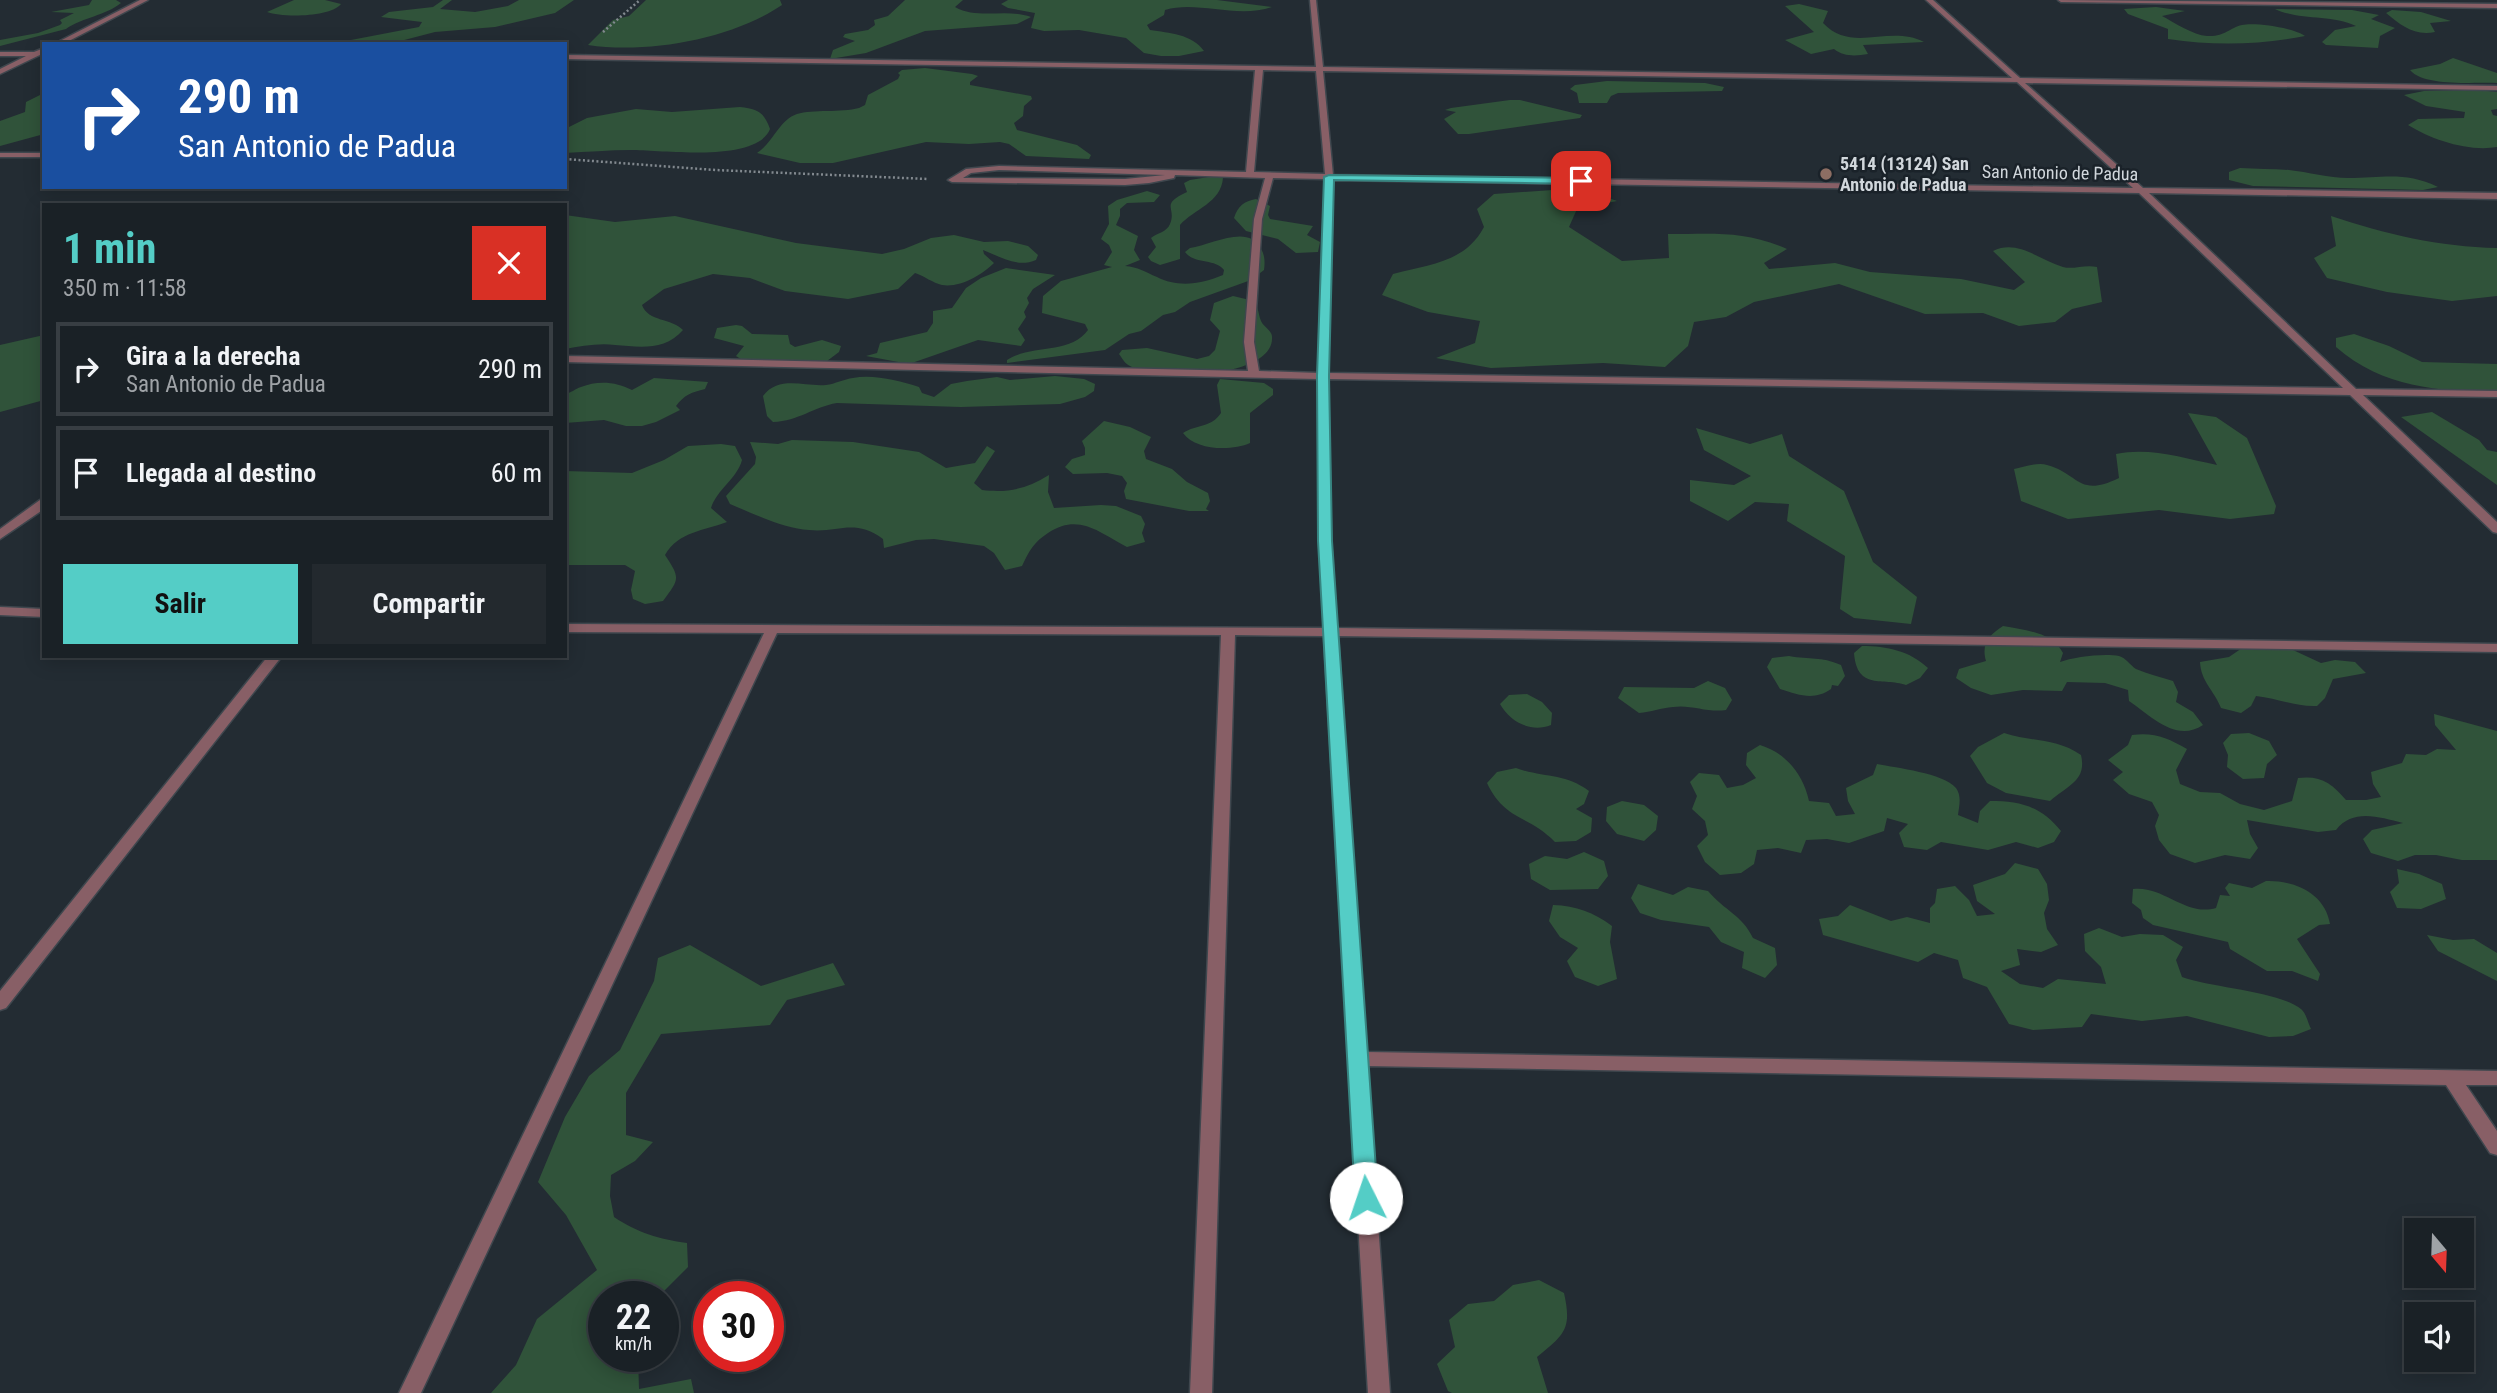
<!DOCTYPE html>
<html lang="es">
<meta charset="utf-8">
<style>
body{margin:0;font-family:"Roboto Condensed",sans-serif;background:#23292e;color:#f1f3f6;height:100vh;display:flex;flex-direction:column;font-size:26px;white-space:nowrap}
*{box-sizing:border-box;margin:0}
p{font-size:23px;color:#9fa3a7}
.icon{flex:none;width:38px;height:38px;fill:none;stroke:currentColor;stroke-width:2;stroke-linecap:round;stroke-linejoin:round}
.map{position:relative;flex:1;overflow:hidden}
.panel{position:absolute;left:42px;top:203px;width:525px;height:455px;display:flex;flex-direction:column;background:#1a2126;border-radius:0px;box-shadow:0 4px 18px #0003,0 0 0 2px #383e43}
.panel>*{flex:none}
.top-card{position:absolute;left:42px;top:42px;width:525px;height:147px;border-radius:0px;box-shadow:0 4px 18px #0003,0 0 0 2px #383e43;background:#1a4fa0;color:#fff;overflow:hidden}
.needle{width:46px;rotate:161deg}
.tools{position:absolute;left:2404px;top:1218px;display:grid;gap:14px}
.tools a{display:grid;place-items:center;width:70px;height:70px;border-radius:0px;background:#1a2126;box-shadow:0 4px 18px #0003,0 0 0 2px #383e43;font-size:35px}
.speed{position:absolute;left:588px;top:1281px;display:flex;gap:14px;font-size:35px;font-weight:700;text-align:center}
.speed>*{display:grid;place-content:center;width:91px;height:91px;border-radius:50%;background:#1a2126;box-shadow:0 4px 18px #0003,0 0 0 2px #383e43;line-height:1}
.speed small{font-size:18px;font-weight:400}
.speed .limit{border:10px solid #d22;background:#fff;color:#111}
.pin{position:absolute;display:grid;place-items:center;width:60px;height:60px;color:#fff;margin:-30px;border-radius:14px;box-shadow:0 4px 10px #0006}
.me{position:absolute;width:77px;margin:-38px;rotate:356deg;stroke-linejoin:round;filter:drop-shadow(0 0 5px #0008)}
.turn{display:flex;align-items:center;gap:24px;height:147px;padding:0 21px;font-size:32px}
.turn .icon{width:91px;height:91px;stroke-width:2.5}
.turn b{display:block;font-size:49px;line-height:60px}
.round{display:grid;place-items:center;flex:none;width:74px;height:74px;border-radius:0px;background:#23292e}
.headline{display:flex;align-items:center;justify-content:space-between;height:119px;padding:0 21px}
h1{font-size:42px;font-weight:700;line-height:52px;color:#54cdc6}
.cta{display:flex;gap:14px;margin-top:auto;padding:14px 21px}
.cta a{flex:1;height:80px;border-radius:0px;background:#54cdc6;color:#111;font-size:28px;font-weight:700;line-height:80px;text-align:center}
.cta a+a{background:#23292e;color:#f1f3f6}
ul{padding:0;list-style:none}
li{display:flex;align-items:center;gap:21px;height:94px;margin:0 14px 10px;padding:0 7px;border:4px solid #383e43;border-radius:0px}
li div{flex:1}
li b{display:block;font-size:26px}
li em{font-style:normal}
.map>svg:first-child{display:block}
.green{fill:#30533a}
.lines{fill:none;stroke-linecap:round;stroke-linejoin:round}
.minor-casing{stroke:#3f474e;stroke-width:3}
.path{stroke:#82898f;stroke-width:2.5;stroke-dasharray:2 2.5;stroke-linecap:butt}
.minor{fill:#885f66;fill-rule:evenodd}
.route{fill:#54cdc6;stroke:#378581;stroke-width:2}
.education-dot{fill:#8d6e63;stroke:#1a2229;stroke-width:2.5}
.labels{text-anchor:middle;stroke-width:5;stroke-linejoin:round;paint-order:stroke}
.far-poi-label{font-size:18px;font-weight:bold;fill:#d1d7dc;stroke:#1a2229;text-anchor:start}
.far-street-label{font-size:18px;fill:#d1d7dc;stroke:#1a2229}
</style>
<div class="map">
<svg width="2497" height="1393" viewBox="0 0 2497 1393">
<rect width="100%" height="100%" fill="#232c33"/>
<path class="green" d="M92 0H116L121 3C105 16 83 17 66 29L0 46V40L38 33 60 25 62 23 60 20 74 13 51 12 89 5Z
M294 0H325L341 4C331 17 283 18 267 12Z
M443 0H452L440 9 475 12 508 6 519 0H574L555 13 495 27 435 32 389 44H330L419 27 422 22 381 17 389 12 433 7Z
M646 0H780L782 5C732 39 648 54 588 45L613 20 629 16Z
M905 0H963L955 7C978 20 1006 8 1031 17L1017 24 925 31 866 53 830 59 833 50 855 41 843 37 845 34 868 30 875 25 874 20 888 16Z
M1008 0H1217L1272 7C1236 19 1197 0 1165 10L1164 15 1147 25 1150 30C1169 33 1192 34 1204 51L1179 56H1161L1144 53 1126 38 1079 30 1044 31 1031 28 1035 13 1008 8 1001 4Z
M1799 4 1828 11 1823 23C1852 54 1889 24 1924 42L1863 45 1868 54C1856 56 1844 57 1834 49L1811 54 1785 40 1814 32 1785 6Z
M2156 7 2185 11 2162 16C2175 23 2193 35 2207 36 2225 37 2229 28 2242 25 2255 22 2295 28 2305 36 2258 45 2215 46 2168 39V29L2128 14 2124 9Z
M2275 9 2352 10 2379 15 2371 19 2395 28 2380 36 2378 48 2326 45 2322 42 2335 30 2356 26C2331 14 2300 21 2275 9Z
M2392 10 2421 12 2451 21 2430 23 2435 32C2414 36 2402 26 2386 13Z
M2453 58 2497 73V83C2475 82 2424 87 2410 70L2440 64Z
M925 68 972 74 978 76 970 82V85L1031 96 1032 99 1024 106 1023 116 1014 123 1017 130 1077 145 1091 155 1089 159 1026 156 1009 144 1000 142 969 144 926 142 833 163H800L757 153C773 143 779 120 797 114 813 109 841 113 859 108L865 105 868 95 898 79 900 75 898 73 902 70Z
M1607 81 1705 83 1724 87 1722 91 1618 93 1611 96 1607 103H1579L1577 93 1570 89 1575 85Z
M2478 90 2497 92V109L2491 110 2493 115 2497 116V147C2469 152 2432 140 2408 125L2418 119 2464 118 2465 112 2426 106 2404 95 2424 91Z
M44 93V134L0 146V121L25 112 26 102Z
M1510 100H1520L1582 115 1580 118 1469 134H1458L1444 119 1456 112 1445 110 1451 108Z
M740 107C758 109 764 112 770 129 757 163 661 150 631 150 609 150 587 152 565 153V129L587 118 636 109 672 112Z
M2240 168C2256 169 2273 169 2289 170 2308 172 2329 178 2348 178 2383 178 2405 171 2438 187L2423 190 2253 186 2229 180V172Z
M1215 176 1223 178C1221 203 1194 209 1180 225V259L1160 265 1151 261 1148 257 1156 247 1151 238C1157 233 1167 232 1170 224 1177 207 1159 205 1187 192L1184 183 1190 180Z
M1581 188 1617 201 1577 209 1569 227 1622 261 1669 258 1668 234C1714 234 1744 230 1787 249L1764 263 1769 269 1835 263 1870 272 1961 279 2014 290 2025 282 1993 251C2018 239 2039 260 2063 267 2073 270 2085 264 2097 267L2102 302 2072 309 2055 322 2019 326 1983 313 1925 314 1839 284 1754 302 1726 317 1694 322 1688 346 1665 367 1603 363 1491 368 1436 358 1475 343 1480 321 1428 312 1382 295 1393 274C1429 264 1465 263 1484 227L1477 209 1494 194Z
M1147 191 1160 195 1154 202 1127 203 1120 209V216L1116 225 1138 236 1134 250 1140 260 1125 266C1138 267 1145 272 1157 277 1178 288 1202 284 1223 275L1224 270C1215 258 1195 265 1185 252L1190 248C1211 245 1249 223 1261 249 1265 255 1265 263 1264 270L1251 280 1190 302 1175 312 1163 315 1141 331 1129 334 1105 350 1007 363V360C1031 344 1070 355 1088 330L1085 324 1042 313 1043 296 1061 281 1112 267 1104 265 1112 252 1109 245 1101 239 1109 224 1108 206 1117 200Z
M1256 199 1270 206 1268 215 1270 219 1313 226 1307 235 1320 242 1318 252 1296 253 1278 239 1246 231 1234 218C1238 206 1244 201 1256 199Z
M565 215 615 222 675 216 796 243 882 254 904 249 931 238 954 235 984 242 1008 241 1028 246 1038 255 1036 260C1017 268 1001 257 983 250L984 254 994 263C982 275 960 288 942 285 933 283 924 276 915 273L898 289 848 299 785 291 750 278 713 274 664 289 642 305C648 322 672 318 683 330 665 351 640 347 615 345 599 343 581 346 565 349Z
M2331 216C2385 234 2440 247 2497 248V296L2452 301 2387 292 2327 278 2314 258 2336 246Z
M1006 268 1055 275 1033 289 1027 298 1029 303 1024 312 1026 317 1018 329 1025 340 1021 346 978 340 909 364 866 356 877 353 880 343 927 332 933 323V311L952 308 966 288 981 278Z
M1233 296 1254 301C1259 309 1258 313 1261 321 1264 328 1273 330 1272 339 1271 379 1155 381 1130 366 1125 364 1122 358 1119 354L1122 350 1147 348 1197 359 1209 356 1215 350 1220 331 1210 320 1214 303Z
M736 325 742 326 752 334 788 335 790 344 795 347 822 340 841 346 839 352 827 361H744L736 356 744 346 714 338 717 328Z
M2354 334 2389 346 2422 362 2497 364V392C2438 391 2383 388 2336 347V338Z
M44 335V400L0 412V345Z
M1055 376 1084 379 1095 384 1094 391 1085 397 1060 404 961 407 837 403C813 407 799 421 773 422L767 416 763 396C779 375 804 387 826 385 835 384 844 379 853 378 874 374 899 381 919 387L922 393 934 397 951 384 967 381 997 377 1010 380Z
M654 378 708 382 705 389C692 392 684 395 676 406L680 410 656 422 642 426H626L604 420 565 423V394C571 393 575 389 581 387 598 380 617 382 632 390Z
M1220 379 1264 383 1273 389V395L1250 413V443C1232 451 1196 451 1183 433 1197 424 1211 428 1221 413L1217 385Z
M2432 412 2479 440 2487 450 2497 452V485L2401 417Z
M2188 413 2216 417 2247 438 2276 506 2274 514 2230 519 2159 510 2068 519 2021 501 2014 469C2023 467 2038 462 2047 465 2080 474 2078 498 2119 478L2116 454C2150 447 2183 458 2217 465Z
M1104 421 1130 427 1151 437 1144 451 1146 459 1172 469 1187 482 1208 493 1210 501 1206 509 1209 511H1189L1126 499 1124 491 1127 483 1122 476 1107 473 1073 474 1065 467 1072 459 1085 455V448L1082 441Z
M1696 428 1750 444 1782 434 1789 456 1844 491 1873 562 1917 597 1911 624 1854 618 1840 609 1845 556 1787 521 1789 504 1755 502 1728 521 1690 501V480L1734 485 1751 476 1704 450Z
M792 440 853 442 906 450 919 452 946 468 975 463 987 446 995 451 974 483 982 490C1009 493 1026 489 1049 475L1048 492 1054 508 1101 505 1116 506 1141 516 1145 524 1142 533 1145 542 1127 547C1098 532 1079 513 1048 533 1034 542 1029 551 1022 566L1005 570 994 553 984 546 934 539 916 540 884 548 883 539C854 518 839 533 809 530 783 528 754 514 730 504L726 496 755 464 756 457 750 442 778 444Z
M721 444 735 446 742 460C737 479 717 489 711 508L727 522C704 531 679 531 665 555 681 579 679 579 663 601L645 604 633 599 631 590 635 571 625 565H565V471L632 473 664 460 688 446Z
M2003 626C2025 630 2052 632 2063 653L2060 662C2073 657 2104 653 2119 656 2126 658 2130 665 2136 669 2148 674 2161 677 2173 681L2178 692 2176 702 2193 712 2203 725C2176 743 2151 716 2129 701L2128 690 2105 683 2067 682 2062 691 2023 690 1991 695 1971 688 1956 678 1959 669 1986 661C1981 644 1989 635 2003 626Z
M2248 644 2282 645 2321 663 2335 660 2355 662 2366 673 2333 679 2325 698 2317 706C2295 707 2277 698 2256 696L2251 706 2241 713 2221 708C2214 690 2201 682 2200 662L2229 657Z
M1862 646C1887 646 1910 651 1928 668L1920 678 1906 685C1883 677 1857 691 1854 653Z
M1789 656C1811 660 1820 656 1841 665L1845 676 1838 686 1832 685 1831 689C1814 701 1799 695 1780 689L1767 667 1772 658Z
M1708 681 1725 688 1732 700 1726 710C1708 713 1690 704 1673 707 1661 708 1651 712 1639 713L1618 698 1624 687 1694 688Z
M1527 694 1542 702 1552 713 1551 725C1531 733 1510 722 1500 704L1509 695Z
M2434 714 2497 731V860H2462L2436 855H2415L2398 861 2371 853 2363 839 2372 830 2403 823C2379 817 2353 808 2336 830L2318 832 2247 820 2250 834 2258 848 2250 859 2225 855 2195 863 2170 854 2159 840 2155 826 2159 815 2152 802 2129 794 2113 780 2123 772 2108 760 2128 745 2132 735C2154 732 2168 738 2187 749L2176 770 2180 784 2200 792 2220 793 2240 804 2264 810 2292 801 2298 778C2320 775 2332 783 2346 800H2366L2381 797 2373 784 2371 772 2402 763 2406 754 2426 755 2437 749 2456 750 2435 725Z
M2004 733C2032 742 2056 738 2081 755 2087 781 2068 785 2050 801L2006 793 1987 783 1970 756 1978 747Z
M2249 733 2269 741 2277 755 2267 764 2264 778 2243 779 2227 767 2228 755 2223 743 2231 734Z
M1760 745C1786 753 1803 774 1809 801L1829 803 1836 816 1855 814 1848 801 1846 788 1873 775 1877 764C1897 768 1943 773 1956 788 1962 796 1959 807 1958 815L1978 823 1980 811 1990 801C2020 801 2041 806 2061 831L2054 842 2038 848 2016 842 1988 850 1941 842 1927 850 1904 847 1899 833 1908 824 1887 818 1884 831 1849 843 1827 839 1806 840 1801 853 1778 848 1757 850 1754 864 1741 873 1720 875 1705 862 1697 846 1708 835 1705 821 1692 809 1697 796 1690 782 1699 773 1719 775 1727 788 1743 785 1756 778 1746 765 1747 753Z
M1516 768C1543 778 1565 773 1589 791L1584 804 1576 809 1592 818 1591 832 1576 841 1555 842C1529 815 1505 821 1487 783L1497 772Z
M1622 801 1644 805 1658 816 1656 830 1644 841 1617 834 1606 821 1607 807Z
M1584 852 1604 861 1608 876 1598 889 1550 890 1531 879 1529 864 1545 856 1567 859Z
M2015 863 2038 869 2047 884 2049 900 2044 913 2047 929 2058 945 2041 952 2017 949 2020 965 2001 971 2020 984 2043 988 2058 979 2106 984 2101 967 2085 951 2084 934 2099 928 2122 937 2140 934 2163 935 2183 947 2176 960 2182 977C2213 988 2278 991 2301 1009 2306 1013 2308 1023 2311 1029L2293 1036 2269 1037 2187 1016 2142 1021 2091 1014 2082 1027 2033 1030 2009 1024 1987 987 1963 978 1958 960 1934 953 1918 962 1823 935 1819 919 1838 916 1850 905 1891 921 1907 917 1930 923V908L1935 903 1937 889 1955 886 1969 900 1977 916 1995 914 1977 901 1973 885 2005 874Z
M2397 869 2419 874 2442 884 2446 899 2421 909 2397 908 2390 892 2399 883Z
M2266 881C2294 880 2325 893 2330 924L2319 925 2297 939 2320 974 2318 981 2292 971H2267L2230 949 2228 942 2153 925 2143 918 2141 910 2132 903 2133 889C2163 885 2186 917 2216 908L2220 895 2230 896 2225 888 2229 883 2252 888Z
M1638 884 1673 895 1688 887 1708 891C1725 911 1742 915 1753 938L1775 948 1777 965 1765 978 1742 968 1744 952 1721 942 1709 927 1661 920 1640 913 1631 898Z
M1553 905C1577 906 1593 912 1612 926L1610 942 1617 979 1598 986 1575 977 1567 961 1578 948 1560 937 1549 921Z
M2427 935 2453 940 2474 939 2497 953V981L2438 951Z
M690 945 761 986 833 963 845 985 787 1000 770 1025 661 1034 626 1093V1135L653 1142 635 1161 611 1175 610 1196 614 1217C638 1233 659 1239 687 1243L688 1267 658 1297H604V1356H638L639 1389 691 1379 694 1393H491L516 1365 537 1319 597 1270 566 1215 538 1182 565 1117 589 1076 620 1050 654 981 658 958Z
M1539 1280 1564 1293C1572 1329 1565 1334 1537 1357L1548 1393H1452L1448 1391 1437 1364 1455 1347 1449 1320 1468 1304 1494 1301 1513 1285Z"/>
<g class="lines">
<g class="minor-casing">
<path id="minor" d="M140 0H148L63 44H54Z
M1310 0H1316L1323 67 2012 78 1926 0H1933L2020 78 2497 86V90L2025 83 2143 188 2497 193V199L2149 193 2356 389 2497 391V397L2363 395 2497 522V533L2493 532 2350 395 1328 379 1331 541 1337 628 2497 644V652L1338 636 1366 1052 2497 1071V1085H2466L2497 1131V1155L2490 1153 2446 1085 1367 1066 1390 1393H1368L1324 636 1235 635 1212 1393H1190L1221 635 777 633 421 1393H399L764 633 565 632V624L1324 628 1319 541 1318 379 565 362V356L1248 371 1244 342 1254 219 1265 178 1175 175 1174 178 1149 183 1125 185 952 182 948 180 966 169 999 166 1246 172 1255 70 565 59V55L1316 67ZM1263 70 1316 71 1325 174 1254 172ZM1323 71 2017 82 2133 188 1333 175ZM999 170 1165 175 1125 179 963 178 971 173ZM1273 178 1325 179 1318 373 1259 371 1254 342 1262 219ZM1333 180 2139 193 2343 388 1328 373Z
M2058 0 2497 4V8L2061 2Z
M44 48V53L0 74V69L26 56H0V52H34Z
M0 153H44V157H0Z
M40 500H44V509L0 539V529Z
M0 607 44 609V617L0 615Z
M268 656H282L6 1008 0 1010V991Z"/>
</g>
<path class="path" d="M603 32 640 0
M565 159 715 170 928 179"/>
<use href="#minor" class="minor"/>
</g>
<path class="route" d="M1329 175 1581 178 1586 181 1581 184 1334 180 1329 376 1332 541 1378 1198 1374 1205 1366 1208 1359 1205 1355 1198 1318 541 1317 376 1324 177Z"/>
<circle class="education-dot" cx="1826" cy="174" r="7"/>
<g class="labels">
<g class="far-poi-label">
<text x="1840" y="170">5414 (13124) San<tspan x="1840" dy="21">Antonio de Padua</tspan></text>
</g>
<g class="far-street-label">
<text transform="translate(2060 173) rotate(1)" y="6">San Antonio de Padua</text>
</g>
</g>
</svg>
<div class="tools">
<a><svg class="needle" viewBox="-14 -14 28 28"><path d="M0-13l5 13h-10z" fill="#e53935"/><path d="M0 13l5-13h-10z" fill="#9fa3a7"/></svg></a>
<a><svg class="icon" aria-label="sound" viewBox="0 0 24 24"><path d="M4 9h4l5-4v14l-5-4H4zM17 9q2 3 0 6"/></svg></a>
</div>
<div class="speed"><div>22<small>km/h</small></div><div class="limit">30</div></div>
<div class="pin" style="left:1581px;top:181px;background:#d93025"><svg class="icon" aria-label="arrive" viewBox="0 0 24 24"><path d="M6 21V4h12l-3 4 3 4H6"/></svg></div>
<svg class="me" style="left:1366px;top:1198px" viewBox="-20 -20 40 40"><circle r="19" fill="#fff"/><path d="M0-13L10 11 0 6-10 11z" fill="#54cdc6"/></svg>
<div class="top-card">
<div class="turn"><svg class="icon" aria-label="right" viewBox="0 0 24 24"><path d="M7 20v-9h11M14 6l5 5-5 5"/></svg><div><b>290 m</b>San Antonio de Padua</div></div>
</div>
<section class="panel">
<div class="headline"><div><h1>1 min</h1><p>350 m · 11:58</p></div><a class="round" style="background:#d93025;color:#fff"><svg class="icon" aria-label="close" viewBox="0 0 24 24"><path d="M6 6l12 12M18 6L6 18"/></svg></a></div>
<ul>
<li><svg class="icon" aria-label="right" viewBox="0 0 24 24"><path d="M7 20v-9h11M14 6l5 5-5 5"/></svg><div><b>Gira a la derecha</b><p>San Antonio de Padua</p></div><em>290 m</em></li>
<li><svg class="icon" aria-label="arrive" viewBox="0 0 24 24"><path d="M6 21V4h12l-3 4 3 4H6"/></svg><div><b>Llegada al destino</b></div><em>60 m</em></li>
</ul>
<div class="cta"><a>Salir</a><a>Compartir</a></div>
</section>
</div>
